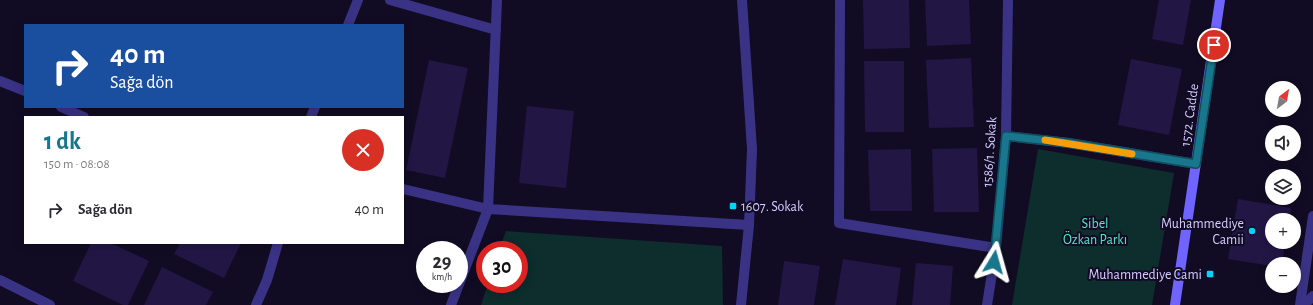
<!DOCTYPE html>
<html lang="tr">
<meta charset="utf-8">
<style>
body{margin:0;font-family:"Alegreya Sans",sans-serif;background:#f7f7f7;color:#2b2b33;height:100vh;display:flex;flex-direction:column;font-size:15px;white-space:nowrap}
*{box-sizing:border-box;margin:0}
p{font-size:13px;color:#7c7c81}
.icon{flex:none;width:22px;height:22px;fill:none;stroke:currentColor;stroke-width:2;stroke-linecap:round;stroke-linejoin:round}
.map{position:relative;flex:1;overflow:hidden}
.panel{position:absolute;left:24px;top:116px;width:380px;height:128px;display:flex;flex-direction:column;background:#fff;border-radius:0px;box-shadow:0 2px 10px #0003}
.panel>*{flex:none}
.hud{position:absolute;left:24px;top:24px;width:380px;height:84px;border-radius:0px;box-shadow:0 2px 10px #0003;background:#1a4fa0;color:#fff;overflow:hidden}
.needle{width:26px;rotate:31deg}
.fabs{position:absolute;left:1265px;top:81px;display:grid;gap:8px}
.fabs a{display:grid;place-items:center;width:36px;height:36px;border-radius:50%;background:#fff;box-shadow:0 2px 10px #0003;font-size:20px}
.speed{position:absolute;left:416px;top:241px;display:flex;gap:8px;font-size:20px;font-weight:700;text-align:center}
.speed>*{display:grid;place-content:center;width:52px;height:52px;border-radius:50%;background:#fff;box-shadow:0 2px 10px #0003;line-height:1}
.speed small{font-size:10px;font-weight:400}
.speed .limit{border:6px solid #d22;background:#fff;color:#111}
.pin{position:absolute;display:grid;place-items:center;width:34px;height:34px;color:#fff;margin:-17px;border:2px solid #fff;border-radius:50%;box-shadow:0 1px 4px #0007}
.me{position:absolute;width:44px;margin:-22px;rotate:8deg;stroke-linejoin:round;filter:drop-shadow(0 0 3px #0008)}
.turn{display:flex;align-items:center;gap:14px;height:84px;padding:0 20px;font-size:18px}
.turn .icon{width:52px;height:52px;stroke-width:2.5}
.turn b{display:block;font-size:28px;line-height:34px}
.round{display:grid;place-items:center;flex:none;width:42px;height:42px;border-radius:21px;background:#f7f7f7}
.headline{display:flex;align-items:center;justify-content:space-between;height:68px;padding:0 20px}
h1{font-size:24px;font-weight:700;line-height:30px;color:#18778c}
ul{padding:0;list-style:none}
li{display:flex;align-items:center;gap:12px;height:52px;padding:0 20px}
li div{flex:1}
li b{display:block;font-size:15px}
li em{font-style:normal}
.map>svg:first-child{display:block}
.green{fill:#0e2d2d}
.building{fill:#221645}
.lines{fill:none;stroke-linecap:round;stroke-linejoin:round}
.street{stroke:#3a3385;stroke-width:10}
.secondary{stroke:#6f64ff;stroke-width:10}
.route-casing{stroke:#104d5b;stroke-width:10}
.route{stroke:#18778c;stroke-width:7}
.slow{stroke:#f59e0b;stroke-width:7}
.poi-dot{fill:#00d4f8;stroke:#110c23;stroke-width:1.5}
.labels{text-anchor:middle;stroke-width:4;stroke-linejoin:round;paint-order:stroke}
.street-label{font-size:14px;fill:#d5cdff;stroke:#110c23}
.poi-label{font-size:14px;fill:#d5cdff;stroke:#110c23;text-anchor:end}
.park-label{font-size:14px;fill:#50e8c9;stroke:#110c23}
</style>
<div class="map">
<svg width="1313" height="305" viewBox="0 0 1313 305">
<rect width="100%" height="100%" fill="#110c23"/>
<path class="green" d="M1038 149 1174 173 1152 305H1012Z
M506 231 722 246 723 305H481L488 284H519V250H499Z"/>
<path class="building" d="M863 0H909L910 48 864 49Z
M925 0H969L971 44 927 46Z
M1159 0H1191L1183 45 1152 39Z
M971 58 974 127 929 128 926 60Z
M1131 59 1182 69 1169 135 1118 125Z
M429 60 468 68 445 178 406 170Z
M864 61H904V132H865Z
M527 106 574 111 566 188 519 183Z
M977 148 979 212H934L932 149Z
M911 149 912 211H870L868 150Z
M1238 199 1291 208 1289 220H1272V242H1285L1282 264H1272V266L1228 259Z
M91 243H111L149 261 128 305H123L73 281Z
M180 243H241L224 278 174 254Z
M843 259 901 268 896 305H835Z
M784 261 820 266 814 305H778Z
M916 263 953 266 950 305H912Z
M162 267 213 292 206 305H144Z"/>
<g class="lines">
<path class="street" d="M390 0 496 30
M840 0 839 223 996 248
M348 25 358 0
M0 81 25 91
M61 107 84 117
M311 117 315 107
M1006 136 1069 143 1196 164
M403 189 488 209 749 225
M0 280 50 305
M256 305 267 280 278 243
M451 305 488 209 497 0
M741 305 749 225 752 149 742 0
M987 305 996 248 1006 136 1008 0
M1300 305 1313 216
M1304 305 1313 296"/>
<path class="secondary" d="M1175 305 1220 0"/>
</g>
<g class="lines">
<g class="route-casing">
<path id="route" d="M994 262 1006 136 1069 143 1196 164 1214 45"/>
</g>
<use href="#route" class="route"/>
<path class="slow" d="M1045 140 1132 154"/>
</g>
<g class="poi-dot">
<rect x="729" y="202" width="8" height="8" rx="2"/>
<circle cx="1252" cy="231" r="4"/>
<rect x="1206" y="270" width="8" height="8" rx="2"/>
</g>
<g class="labels">
<g class="street-label">
<text transform="translate(1189 115) rotate(-82)" y="5">1572. Cadde</text>
<text transform="translate(989 152) rotate(-86)" y="5">1586/1. Sokak</text>
</g>
<g class="poi-label">
<text x="741" y="211" text-anchor="start">1607. Sokak</text>
<text x="1244" y="228">Muhammediye<tspan x="1244" dy="16">Camii</tspan></text>
<text x="1202" y="279">Muhammediye Cami</text>
</g>
<g class="park-label">
<text x="1095" y="228">Sibel<tspan x="1095" dy="16">Özkan Parkı</tspan></text>
</g>
</g>
</svg>
<div class="fabs">
<a><svg class="needle" viewBox="-14 -14 28 28"><path d="M0-13l5 13h-10z" fill="#e53935"/><path d="M0 13l5-13h-10z" fill="#7c7c81"/></svg></a>
<a><svg class="icon" aria-label="sound" viewBox="0 0 24 24"><path d="M4 9h4l5-4v14l-5-4H4zM17 9q2 3 0 6"/></svg></a>
<a><svg class="icon" aria-label="layers" viewBox="0 0 24 24"><path d="M12 4l9 5-9 5-9-5zM3 14l9 5 9-5"/></svg></a>
<a>+</a>
<a>−</a>
</div>
<div class="speed"><div>29<small>km/h</small></div><div class="limit">30</div></div>
<div class="pin" style="left:1214px;top:45px;background:#d93025"><svg class="icon" aria-label="arrive" viewBox="0 0 24 24"><path d="M6 21V4h12l-3 4 3 4H6"/></svg></div>
<svg class="me" style="left:994px;top:262px" viewBox="-20 -20 40 40"><path d="M0-17L14 15 0 8-14 15z" fill="#18778c" stroke="#fff" stroke-width="4"/></svg>
<div class="hud">
<div class="turn"><svg class="icon" aria-label="right" viewBox="0 0 24 24"><path d="M7 20v-9h11M14 6l5 5-5 5"/></svg><div><b>40 m</b>Sağa dön</div></div>
</div>
<section class="panel">
<div class="headline"><div><h1>1 dk</h1><p>150 m · 08:08</p></div><a class="round" style="background:#d93025;color:#fff"><svg class="icon" aria-label="close" viewBox="0 0 24 24"><path d="M6 6l12 12M18 6L6 18"/></svg></a></div>
<ul>
<li><svg class="icon" aria-label="right" viewBox="0 0 24 24"><path d="M7 20v-9h11M14 6l5 5-5 5"/></svg><div><b>Sağa dön</b></div><em>40 m</em></li>
</ul>
</section>
</div>
